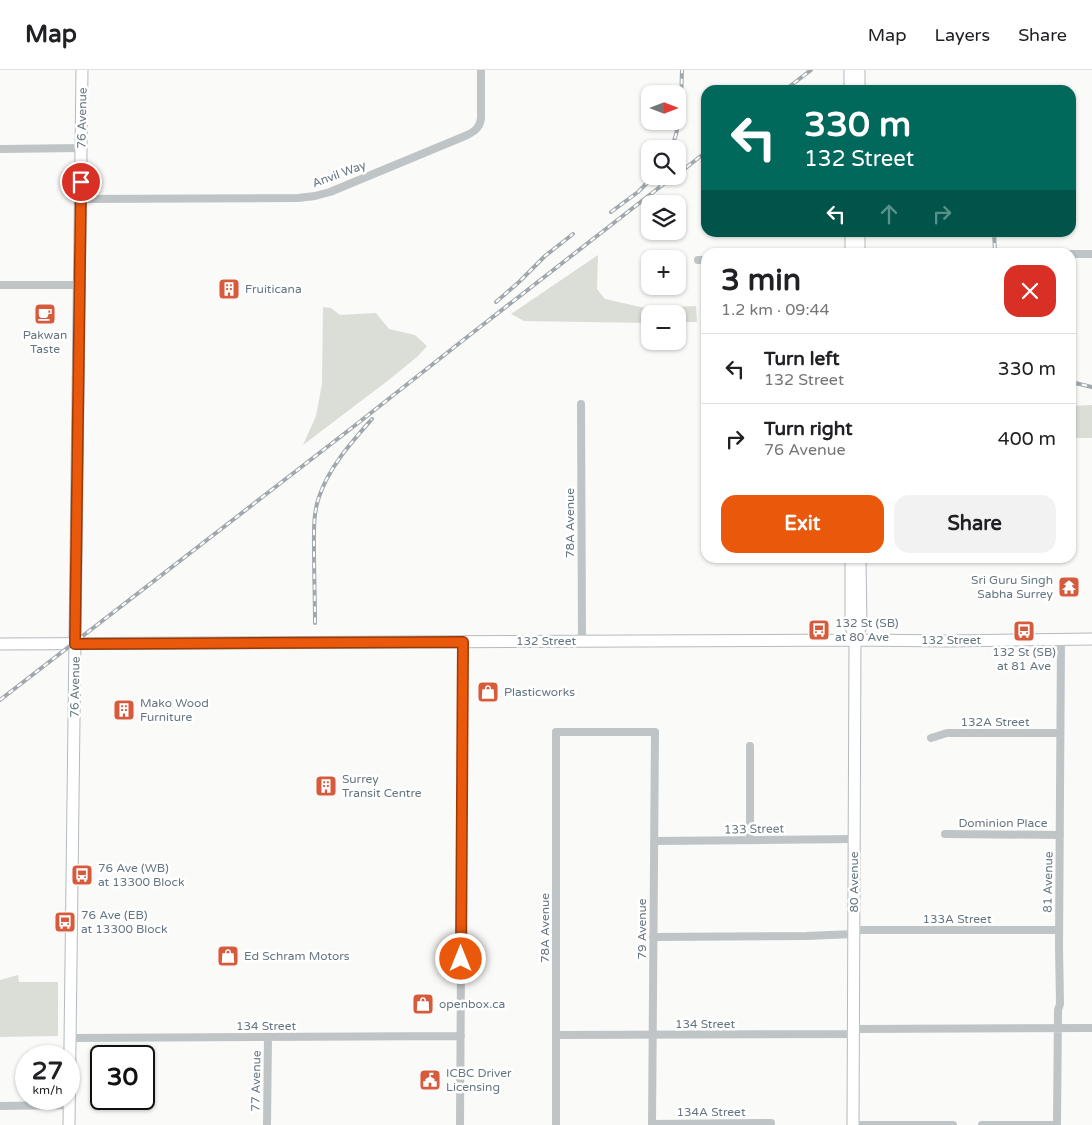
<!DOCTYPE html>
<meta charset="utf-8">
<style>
body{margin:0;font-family:"Varela Round",sans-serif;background:#f2f2f2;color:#202124;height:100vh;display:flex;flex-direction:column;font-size:19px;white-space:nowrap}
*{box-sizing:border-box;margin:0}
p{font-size:16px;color:#757577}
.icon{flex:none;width:28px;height:28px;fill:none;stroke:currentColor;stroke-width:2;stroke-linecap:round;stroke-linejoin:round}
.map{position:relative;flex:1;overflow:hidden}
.details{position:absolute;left:701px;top:178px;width:375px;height:315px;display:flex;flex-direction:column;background:#fff;border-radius:15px;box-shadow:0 1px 4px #0004}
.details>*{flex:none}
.guide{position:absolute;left:701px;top:15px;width:375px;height:152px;border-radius:15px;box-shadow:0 1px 4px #0004;background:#00695c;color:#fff;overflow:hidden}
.needle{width:32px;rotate:90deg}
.fabs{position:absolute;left:641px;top:15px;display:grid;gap:10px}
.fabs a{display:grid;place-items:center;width:45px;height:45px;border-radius:10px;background:#fff;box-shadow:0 1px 4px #0004;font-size:25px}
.speed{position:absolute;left:15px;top:975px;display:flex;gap:10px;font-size:25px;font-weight:700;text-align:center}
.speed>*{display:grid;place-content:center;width:65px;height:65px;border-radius:50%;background:#fff;box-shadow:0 1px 4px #0004;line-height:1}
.speed small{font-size:12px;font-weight:400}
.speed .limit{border:2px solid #111;border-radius:8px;background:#fff;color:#111}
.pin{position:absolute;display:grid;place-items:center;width:42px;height:42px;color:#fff;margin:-21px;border:2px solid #fff;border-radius:50%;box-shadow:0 1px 5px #0007}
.me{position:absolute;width:55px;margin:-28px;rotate:0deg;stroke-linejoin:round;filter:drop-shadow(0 0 4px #0008)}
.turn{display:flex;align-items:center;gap:18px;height:105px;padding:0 20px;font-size:22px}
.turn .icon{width:65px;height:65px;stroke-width:2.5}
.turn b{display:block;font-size:35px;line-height:42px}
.lanes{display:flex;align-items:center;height:48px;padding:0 20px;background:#0003;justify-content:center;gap:25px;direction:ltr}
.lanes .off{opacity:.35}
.round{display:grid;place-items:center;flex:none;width:52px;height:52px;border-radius:15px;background:#f2f2f2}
.head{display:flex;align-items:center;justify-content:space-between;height:85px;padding:0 20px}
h1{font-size:30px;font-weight:800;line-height:38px}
.action{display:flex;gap:10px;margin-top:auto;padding:10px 20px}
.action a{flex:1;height:58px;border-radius:15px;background:#ea580c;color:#fff;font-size:20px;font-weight:800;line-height:58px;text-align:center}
.action a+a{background:#f2f2f2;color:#202124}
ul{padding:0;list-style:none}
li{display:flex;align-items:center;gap:15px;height:70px;padding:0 20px;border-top:1px solid #e0e0e0}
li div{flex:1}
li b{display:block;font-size:19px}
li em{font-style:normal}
header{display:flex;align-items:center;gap:30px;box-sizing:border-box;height:70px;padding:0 25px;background:#fff;border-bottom:1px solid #e0e0e0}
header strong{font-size:24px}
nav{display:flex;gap:28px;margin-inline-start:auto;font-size:18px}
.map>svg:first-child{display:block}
.green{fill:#daded7}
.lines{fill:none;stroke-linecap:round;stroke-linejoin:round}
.secondary-casing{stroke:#b4babe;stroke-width:13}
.street{stroke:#bfc4c7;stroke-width:8}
.secondary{stroke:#fff;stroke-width:11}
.rail-casing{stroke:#a1a8ad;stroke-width:4}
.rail{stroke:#fff;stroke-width:2;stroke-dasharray:5.5;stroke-linecap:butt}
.route-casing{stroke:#983908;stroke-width:12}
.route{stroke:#ea580c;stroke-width:9}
.labels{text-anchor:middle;stroke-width:5;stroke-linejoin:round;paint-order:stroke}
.street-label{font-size:12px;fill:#667680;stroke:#fff}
.poi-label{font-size:12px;fill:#667680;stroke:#fff;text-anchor:start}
</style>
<header>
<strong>Map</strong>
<nav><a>Map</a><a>Layers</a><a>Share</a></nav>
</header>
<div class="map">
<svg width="1092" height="1055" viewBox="0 0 1092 1055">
<rect width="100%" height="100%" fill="#fafaf8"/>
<path class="green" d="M598 185 597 219 605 229 645 238 696 236 697 252H678V244H650V253L524 251 511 244Z
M323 237 331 238 340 245 376 243 389 259 415 265 427 276 418 286 390 309 303 375 316 346 322 314Z
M1092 335V368H1071V336Z
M18 905 19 912H58V966L0 967V910Z"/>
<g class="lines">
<g class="secondary-casing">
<path id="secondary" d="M850 0V20
M859 0V20
M851 162V182
M859 162V182
M851 488V556L855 570 853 1055
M855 570 861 556 860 488
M0 574 855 570 948 571 1092 569
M69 1055 82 0"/>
</g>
<path class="street" d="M0 79 81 78
M80 129 298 128 315 126 330 122 465 66C474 62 480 58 481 48V0
M1071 184H1092
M698 190H706
M0 215H79
M581 334 582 571
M931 668 947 663H1060
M750 676V770
M945 764 1060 765
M654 771 854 769
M854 860H1059
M653 867 806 866 854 864
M854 959 1092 958
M556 965 854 964
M70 968 461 966
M0 1036 69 1035
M652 1054 771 1053
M267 1055 268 967
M460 1055 463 572
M556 1055V662H655L652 1055
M853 1055H953
M982 1055H1057
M1057 1055 1058 940 1060 934 1059 877 1061 569"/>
<use href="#secondary" class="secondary"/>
<g class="rail-casing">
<path id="rail" d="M785 20 811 0
M671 79C682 53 681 27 682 0
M678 104 706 82
M611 142 638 122 654 106
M994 162 995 182
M496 232 519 212 545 186 573 164
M1071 312 1092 317
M315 553C315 529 314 505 314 480 314 463 313 444 319 427 329 397 351 373 372 349
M0 630 353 357 471 264 674 106"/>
</g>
<use href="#rail" class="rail"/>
</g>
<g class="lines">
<g class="route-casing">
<path id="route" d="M81 112 75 574 463 572 461 889"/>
</g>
<use href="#route" class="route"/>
</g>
<defs>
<g id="building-square" transform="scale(1.125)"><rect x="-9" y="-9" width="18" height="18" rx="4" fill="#d65b3c" stroke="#fff"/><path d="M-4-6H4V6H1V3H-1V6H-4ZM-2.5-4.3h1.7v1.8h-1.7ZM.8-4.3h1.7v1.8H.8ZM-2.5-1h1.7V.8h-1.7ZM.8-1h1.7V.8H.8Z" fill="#fff"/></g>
<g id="cafe-square" transform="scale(1.125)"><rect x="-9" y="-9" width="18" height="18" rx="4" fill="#d65b3c" stroke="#fff"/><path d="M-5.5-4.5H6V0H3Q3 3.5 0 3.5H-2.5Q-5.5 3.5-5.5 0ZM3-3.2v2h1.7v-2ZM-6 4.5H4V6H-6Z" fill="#fff"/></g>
<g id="temple-square" transform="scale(1.125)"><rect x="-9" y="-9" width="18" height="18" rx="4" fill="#d65b3c" stroke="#fff"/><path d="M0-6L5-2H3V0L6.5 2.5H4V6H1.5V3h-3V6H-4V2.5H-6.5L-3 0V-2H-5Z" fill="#fff"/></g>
<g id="bus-square" transform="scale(1.125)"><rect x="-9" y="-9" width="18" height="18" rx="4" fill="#d65b3c" stroke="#fff"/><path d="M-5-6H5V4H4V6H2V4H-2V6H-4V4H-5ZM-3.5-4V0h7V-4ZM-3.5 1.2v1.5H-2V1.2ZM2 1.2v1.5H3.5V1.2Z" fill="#fff"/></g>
<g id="shop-square" transform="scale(1.125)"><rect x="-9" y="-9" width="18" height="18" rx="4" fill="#d65b3c" stroke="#fff"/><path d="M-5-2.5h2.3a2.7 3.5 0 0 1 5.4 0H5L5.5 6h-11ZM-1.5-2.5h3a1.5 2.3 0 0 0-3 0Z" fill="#fff"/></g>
<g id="civic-square" transform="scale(1.125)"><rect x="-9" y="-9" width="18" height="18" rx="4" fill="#d65b3c" stroke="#fff"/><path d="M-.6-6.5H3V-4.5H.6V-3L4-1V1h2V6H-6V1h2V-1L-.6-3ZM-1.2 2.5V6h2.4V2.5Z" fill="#fff"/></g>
</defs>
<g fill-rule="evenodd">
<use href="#building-square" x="229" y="219"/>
<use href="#cafe-square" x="45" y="244"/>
<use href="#temple-square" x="1069" y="517"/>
<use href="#bus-square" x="819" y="560"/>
<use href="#bus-square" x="1024" y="561"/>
<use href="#shop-square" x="488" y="622"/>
<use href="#building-square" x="124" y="640"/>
<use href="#building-square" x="326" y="716"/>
<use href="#bus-square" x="82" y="805"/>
<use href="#bus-square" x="65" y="852"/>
<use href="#shop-square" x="228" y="886"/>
<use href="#shop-square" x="423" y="934"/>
<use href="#civic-square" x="430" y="1010"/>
</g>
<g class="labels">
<g class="street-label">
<text transform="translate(82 48) rotate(-89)" y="4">76 Avenue</text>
<text transform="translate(339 104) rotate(-20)" y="4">Anvil Way</text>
<text transform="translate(570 453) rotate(-90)" y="4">78A Avenue</text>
<text x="951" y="574">132 Street</text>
<text x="546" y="575">132 Street</text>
<text transform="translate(75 617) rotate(-89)" y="4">76 Avenue</text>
<text x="995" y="656">132A Street</text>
<text x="1003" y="757">Dominion Place</text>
<text transform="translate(754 759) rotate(-1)" y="4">133 Street</text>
<text transform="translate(854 812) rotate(-90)" y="4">80 Avenue</text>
<text transform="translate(1048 812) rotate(-89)" y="4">81 Avenue</text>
<text x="957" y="853">133A Street</text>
<text transform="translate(545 858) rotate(-90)" y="4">78A Avenue</text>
<text transform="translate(642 859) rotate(-90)" y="4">79 Avenue</text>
<text x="705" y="958">134 Street</text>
<text x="266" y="960">134 Street</text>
<text transform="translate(256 1011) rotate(-89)" y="4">77 Avenue</text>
<text x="711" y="1046">134A Street</text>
</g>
<g class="poi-label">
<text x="245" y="223">Fruiticana</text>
<text x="45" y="269" text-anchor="middle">Pakwan<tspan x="45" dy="14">Taste</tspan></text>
<text x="1053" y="514" text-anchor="end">Sri Guru Singh<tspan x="1053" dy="14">Sabha Surrey</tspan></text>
<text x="835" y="557">132 St (SB)<tspan x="835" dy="14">at 80 Ave</tspan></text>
<text x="1024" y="586" text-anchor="middle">132 St (SB)<tspan x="1024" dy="14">at 81 Ave</tspan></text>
<text x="504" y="626">Plasticworks</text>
<text x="140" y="637">Mako Wood<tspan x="140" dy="14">Furniture</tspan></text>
<text x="342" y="713">Surrey<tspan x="342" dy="14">Transit Centre</tspan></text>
<text x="98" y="802">76 Ave (WB)<tspan x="98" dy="14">at 13300 Block</tspan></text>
<text x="81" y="849">76 Ave (EB)<tspan x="81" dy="14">at 13300 Block</tspan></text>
<text x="244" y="890">Ed Schram Motors</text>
<text x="439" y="938">openbox.ca</text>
<text x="446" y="1007">ICBC Driver<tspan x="446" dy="14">Licensing</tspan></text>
</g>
</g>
</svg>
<div class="fabs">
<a><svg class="needle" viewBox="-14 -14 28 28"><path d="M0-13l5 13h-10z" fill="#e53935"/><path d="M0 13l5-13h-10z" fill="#757577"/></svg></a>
<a><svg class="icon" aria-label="search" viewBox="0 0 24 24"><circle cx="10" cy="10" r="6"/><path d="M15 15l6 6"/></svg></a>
<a><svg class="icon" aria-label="layers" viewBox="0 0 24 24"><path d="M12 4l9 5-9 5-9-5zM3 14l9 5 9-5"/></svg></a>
<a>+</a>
<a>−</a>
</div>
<div class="speed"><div>27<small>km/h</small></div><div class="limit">30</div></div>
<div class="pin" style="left:81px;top:112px;background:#d93025"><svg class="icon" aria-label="arrive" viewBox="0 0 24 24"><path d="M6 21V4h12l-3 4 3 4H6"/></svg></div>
<svg class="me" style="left:461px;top:889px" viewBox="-20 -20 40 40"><circle r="17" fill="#ea580c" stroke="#fff" stroke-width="3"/><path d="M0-11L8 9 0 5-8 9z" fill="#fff"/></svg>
<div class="guide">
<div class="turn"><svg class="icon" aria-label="left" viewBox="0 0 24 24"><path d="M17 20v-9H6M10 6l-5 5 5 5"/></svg><div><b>330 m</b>132 Street</div></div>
<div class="lanes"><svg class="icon" aria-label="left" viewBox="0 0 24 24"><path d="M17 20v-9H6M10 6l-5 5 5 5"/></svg><svg class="icon off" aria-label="ahead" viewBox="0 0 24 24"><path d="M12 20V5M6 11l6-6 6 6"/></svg><svg class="icon off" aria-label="right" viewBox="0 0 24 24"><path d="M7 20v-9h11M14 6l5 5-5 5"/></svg></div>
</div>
<section class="details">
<div class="head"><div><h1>3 min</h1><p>1.2 km · 09:44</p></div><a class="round" style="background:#d93025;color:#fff"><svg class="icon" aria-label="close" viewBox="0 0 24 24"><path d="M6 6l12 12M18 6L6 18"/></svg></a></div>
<ul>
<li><svg class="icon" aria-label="left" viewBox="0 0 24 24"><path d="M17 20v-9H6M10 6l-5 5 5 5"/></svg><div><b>Turn left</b><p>132 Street</p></div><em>330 m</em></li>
<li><svg class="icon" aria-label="right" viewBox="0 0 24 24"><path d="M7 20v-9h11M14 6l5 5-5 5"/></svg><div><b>Turn right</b><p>76 Avenue</p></div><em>400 m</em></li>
</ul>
<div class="action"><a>Exit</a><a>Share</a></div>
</section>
</div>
